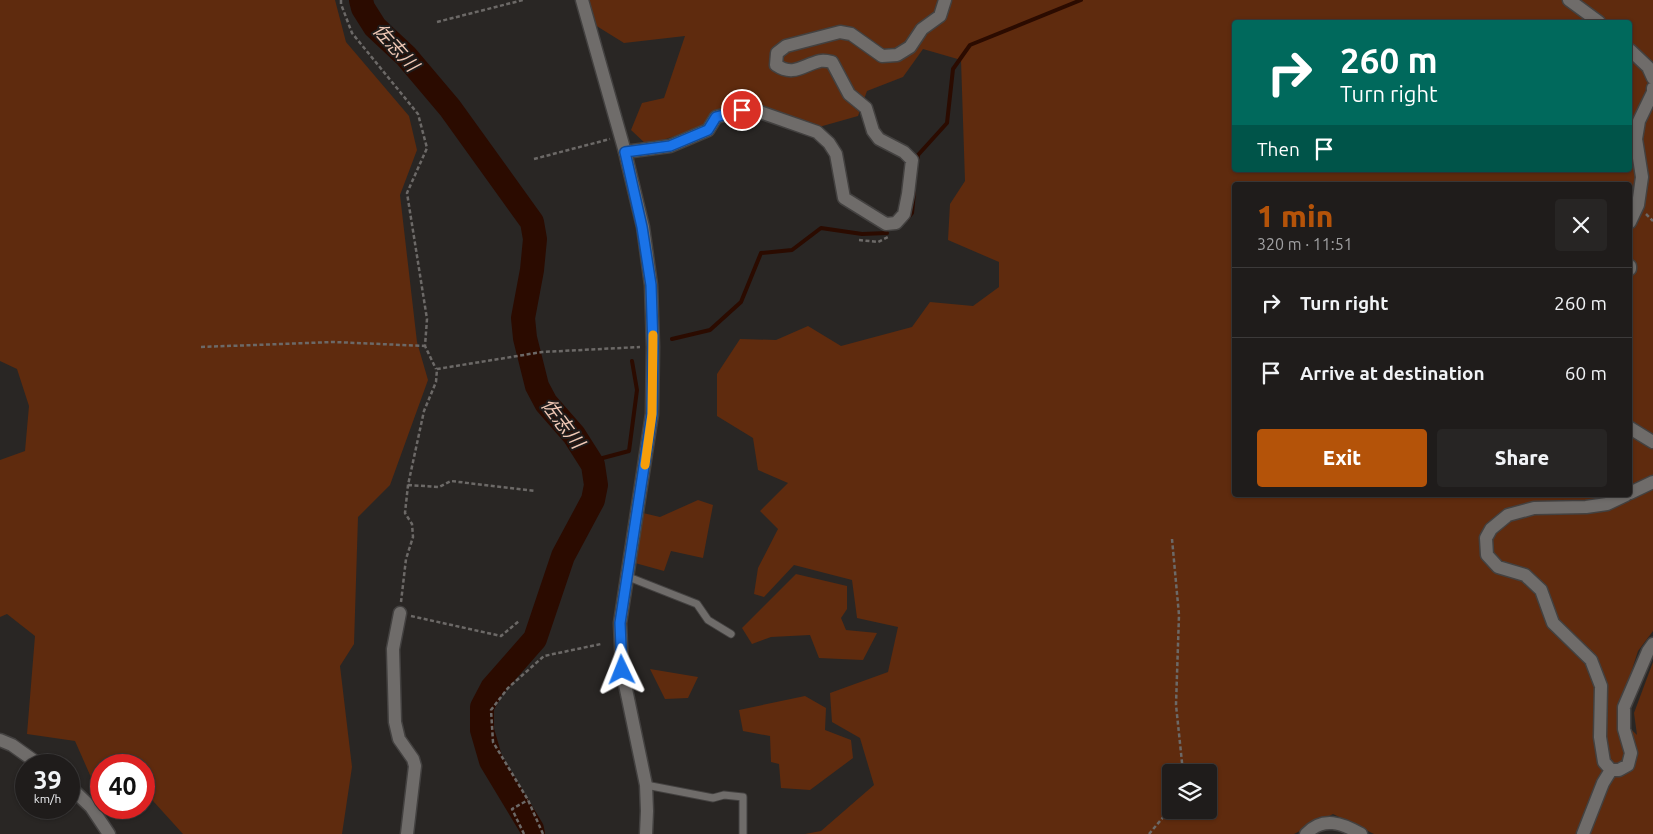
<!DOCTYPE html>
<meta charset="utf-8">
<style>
body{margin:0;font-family:Ubuntu,"Noto Sans JP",sans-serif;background:#272524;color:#f1f3f6;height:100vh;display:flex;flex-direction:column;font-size:19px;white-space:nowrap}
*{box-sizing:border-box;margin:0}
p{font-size:16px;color:#a1a1a3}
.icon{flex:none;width:28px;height:28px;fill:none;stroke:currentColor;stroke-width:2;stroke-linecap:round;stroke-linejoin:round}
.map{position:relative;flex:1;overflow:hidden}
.drawer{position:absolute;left:1232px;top:182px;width:400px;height:315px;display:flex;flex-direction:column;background:#1f1c1b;border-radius:5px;box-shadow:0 1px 4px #0004,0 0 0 1px #3c3a3a}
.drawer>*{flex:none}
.top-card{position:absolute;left:1232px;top:20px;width:400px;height:152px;border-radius:5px;box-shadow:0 1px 4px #0004,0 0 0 1px #3c3a3a;background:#00695c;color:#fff;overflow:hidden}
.tools{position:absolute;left:1162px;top:764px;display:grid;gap:10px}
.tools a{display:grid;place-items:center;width:55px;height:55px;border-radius:5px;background:#1f1c1b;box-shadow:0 1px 4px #0004,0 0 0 1px #3c3a3a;font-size:25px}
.speed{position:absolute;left:15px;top:754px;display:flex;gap:10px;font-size:25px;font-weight:700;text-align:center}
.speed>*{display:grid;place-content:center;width:65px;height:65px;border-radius:50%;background:#1f1c1b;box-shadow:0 1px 4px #0004,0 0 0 1px #3c3a3a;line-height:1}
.speed small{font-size:12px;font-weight:400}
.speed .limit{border:8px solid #d22;background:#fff;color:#111}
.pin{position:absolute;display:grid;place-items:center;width:42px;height:42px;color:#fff;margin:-21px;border:2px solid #fff;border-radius:50%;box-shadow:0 1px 5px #0007}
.me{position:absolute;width:55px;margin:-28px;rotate:358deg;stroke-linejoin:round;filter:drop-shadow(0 0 4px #0008)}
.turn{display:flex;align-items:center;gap:18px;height:105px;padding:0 25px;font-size:22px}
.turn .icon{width:65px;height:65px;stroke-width:2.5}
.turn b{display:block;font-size:35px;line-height:42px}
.then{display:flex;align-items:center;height:48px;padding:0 25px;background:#0003;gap:10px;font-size:19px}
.round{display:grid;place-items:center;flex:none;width:52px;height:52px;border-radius:5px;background:#272524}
.head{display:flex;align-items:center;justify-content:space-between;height:85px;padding:0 25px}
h1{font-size:30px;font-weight:800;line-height:38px;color:#b45309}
.action{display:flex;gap:10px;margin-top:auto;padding:10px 25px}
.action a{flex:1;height:58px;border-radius:5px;background:#b45309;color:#fff;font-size:20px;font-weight:800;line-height:58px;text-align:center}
.action a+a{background:#272524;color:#f1f3f6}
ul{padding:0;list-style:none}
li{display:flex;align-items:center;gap:15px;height:70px;padding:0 25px;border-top:1px solid #3c3a3a}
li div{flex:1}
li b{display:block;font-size:19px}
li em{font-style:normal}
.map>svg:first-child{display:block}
.green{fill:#5f2b0e;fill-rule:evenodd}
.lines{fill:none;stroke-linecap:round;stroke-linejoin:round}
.stream{stroke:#2b0b00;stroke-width:4}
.river{stroke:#2b0b00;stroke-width:24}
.service-casing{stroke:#434140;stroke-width:9}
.minor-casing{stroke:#434140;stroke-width:15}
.tertiary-casing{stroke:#434140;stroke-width:15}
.path{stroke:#6c6967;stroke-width:2.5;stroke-dasharray:4 2.5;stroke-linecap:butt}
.service{stroke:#6f6c6a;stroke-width:7}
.minor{stroke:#6f6c6a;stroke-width:12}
.tertiary{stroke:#6f6c6a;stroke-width:12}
.route-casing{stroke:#114b97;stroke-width:12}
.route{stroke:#1a73e8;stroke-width:9}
.slow{stroke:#f59e0b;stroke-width:9}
.labels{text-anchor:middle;stroke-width:4;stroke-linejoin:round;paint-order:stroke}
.water-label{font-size:19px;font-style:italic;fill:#f1c9b6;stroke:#1f1c1b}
</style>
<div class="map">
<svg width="1653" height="834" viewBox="0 0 1653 834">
<rect width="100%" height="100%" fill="#292624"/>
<path class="green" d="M0 0H335L346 42 409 116 417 150 400 195 417 342 428 380 390 485 358 517 354 644 340 666 352 767 342 834H183L144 791V765H101V792L98 793 75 741 27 734 35 636 7 614 0 617V460L25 451 29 406 17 369 0 361Z
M589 0H1653V631L1638 651 1617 716 1637 735 1634 713 1653 662V834H1374L1333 814 1294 834H805L821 831 874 785 860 738 832 722 830 693 888 672 898 627 857 618 852 580 794 565 764 597 754 594 758 568 778 529 760 511 788 483 758 470 753 438 717 416V374L740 339 776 340 808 326 841 346 912 327 930 302 973 306 999 287V262L948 240 950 204 965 181 961 60 923 49 903 77 867 91 858 116 819 127 754 103 713 112 703 127 647 145 631 130 642 103 664 98 685 36 624 43 595 25ZM1235 22H1630V170H1235ZM1235 185H1630V495H1235ZM1171 772H1209V810H1171Z
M698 500 713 505 703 558 671 551 664 571 635 563 643 513 660 517Z
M796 574 847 586V609L841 618 846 630 877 633 863 660 819 658 810 635 771 637 752 644 742 628Z
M650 669 698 677 688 698 665 699Z
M805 696 826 708 825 730 851 740 853 758 810 790 781 788 779 764 771 762 770 736 743 731 739 710Z"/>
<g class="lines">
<path class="stream" d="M917 161 918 155 947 123 953 69 970 45 1081 0
M907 219 912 213 914 192
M672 339 710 330 741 302 761 253 792 250 821 228 862 234 887 233
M593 465 599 459 629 451 637 390 632 361"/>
<path class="river" d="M361 0 363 8 375 27 406 56 450 108 532 222 535 239 532 270 523 318 525 338 537 386 546 403 574 435 593 465 596 485 593 500 563 556 535 639 492 688 482 707V730L491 761 532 829 533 834"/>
<g class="service-casing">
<path id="service" d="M626 576 697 604 708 620 731 634
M646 785 713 798 724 795 743 797V834"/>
</g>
<g class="minor-casing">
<path id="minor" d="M1569 0 1599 22
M1630 50 1648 67 1653 78
M625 152 670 146 708 130 716 117 742 110 757 111 817 132 829 143 836 154 844 198 886 224 896 223 904 214 908 194 912 160 904 152 879 139 873 131 866 108 849 94 832 62C828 61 824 60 820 61 803 65 794 77 776 65L777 53 786 46 840 32 851 34 882 56 897 55 910 47 922 29 940 16 945 0
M1630 222 1638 205 1642 177 1636 139 1639 121 1653 92V88
M1630 266V269
M1630 428 1653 442
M1630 493 1653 482
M1626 495 1607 504 1586 507 1534 508 1508 515 1491 529 1486 538 1487 555 1498 567 1525 575 1541 590 1553 623 1591 660 1601 686 1600 737 1604 762 1611 770H1619L1628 765 1631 753 1624 729V707L1648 651 1653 644
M400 613 393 649 395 722 399 739 413 759 415 766 407 834
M1306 834C1323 816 1342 823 1361 834
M1583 834 1603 783 1611 770"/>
</g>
<g class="tertiary-casing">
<path id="tertiary" d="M582 0 625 152 643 227 651 285 653 347 652 414 620 623 622 670 646 785 647 811 646 834
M0 740 12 745 40 765
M69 786 91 807 109 834"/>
</g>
<path class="path" d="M341 0V4L352 33 418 114 427 148 407 193 427 319 425 346 436 369
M437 22 523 0
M534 159 610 139
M1646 214 1653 221
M859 240 878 242 888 237
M201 347 334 342 425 346
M408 485 439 487 451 481 535 491
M1172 539 1179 615 1176 705 1183 772
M401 602 406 559 413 537 412 524 405 513 408 485 424 411 436 382 437 369 542 352 640 347
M411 616 501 636 519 621
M524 834 512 809 528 800
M543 834 528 800 493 742 491 710 508 688 544 656 601 644
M1149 834 1171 808"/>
<use href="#service" class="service"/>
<use href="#minor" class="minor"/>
<use href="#tertiary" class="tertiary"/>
</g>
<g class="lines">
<g class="route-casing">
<path id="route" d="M622 670 620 623 652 414 653 347 651 285 642 227 625 152 670 146 708 130 716 117 742 110"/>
</g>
<use href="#route" class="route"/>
<path class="slow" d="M645 465 652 414 653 335"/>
</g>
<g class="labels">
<g class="water-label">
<text transform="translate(396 47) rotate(48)" y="7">佐志川</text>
<text transform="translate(563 423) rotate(53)" y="7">佐志川</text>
</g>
</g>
</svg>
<div class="tools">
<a><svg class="icon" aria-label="layers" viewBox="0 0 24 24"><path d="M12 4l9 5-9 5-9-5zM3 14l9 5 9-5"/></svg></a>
</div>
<div class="speed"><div>39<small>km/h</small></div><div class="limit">40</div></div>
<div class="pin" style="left:742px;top:110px;background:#d93025"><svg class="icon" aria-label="arrive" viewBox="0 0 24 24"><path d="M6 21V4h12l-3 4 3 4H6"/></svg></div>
<svg class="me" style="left:622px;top:670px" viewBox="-20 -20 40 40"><path d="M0-17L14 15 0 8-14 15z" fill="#1a73e8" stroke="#fff" stroke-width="4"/></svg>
<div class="top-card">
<div class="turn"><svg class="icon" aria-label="right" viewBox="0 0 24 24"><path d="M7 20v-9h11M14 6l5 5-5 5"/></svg><div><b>260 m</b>Turn right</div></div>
<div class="then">Then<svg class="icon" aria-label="arrive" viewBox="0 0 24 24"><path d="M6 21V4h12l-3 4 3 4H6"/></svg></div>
</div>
<section class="drawer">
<div class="head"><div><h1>1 min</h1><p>320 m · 11:51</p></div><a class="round"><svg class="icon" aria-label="close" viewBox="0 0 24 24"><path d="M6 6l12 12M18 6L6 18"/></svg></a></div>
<ul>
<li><svg class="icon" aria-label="right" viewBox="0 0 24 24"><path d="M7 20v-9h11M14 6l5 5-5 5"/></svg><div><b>Turn right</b></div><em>260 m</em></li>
<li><svg class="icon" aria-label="arrive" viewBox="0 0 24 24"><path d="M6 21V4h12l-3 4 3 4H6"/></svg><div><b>Arrive at destination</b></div><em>60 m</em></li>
</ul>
<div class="action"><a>Exit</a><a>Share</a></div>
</section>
</div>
